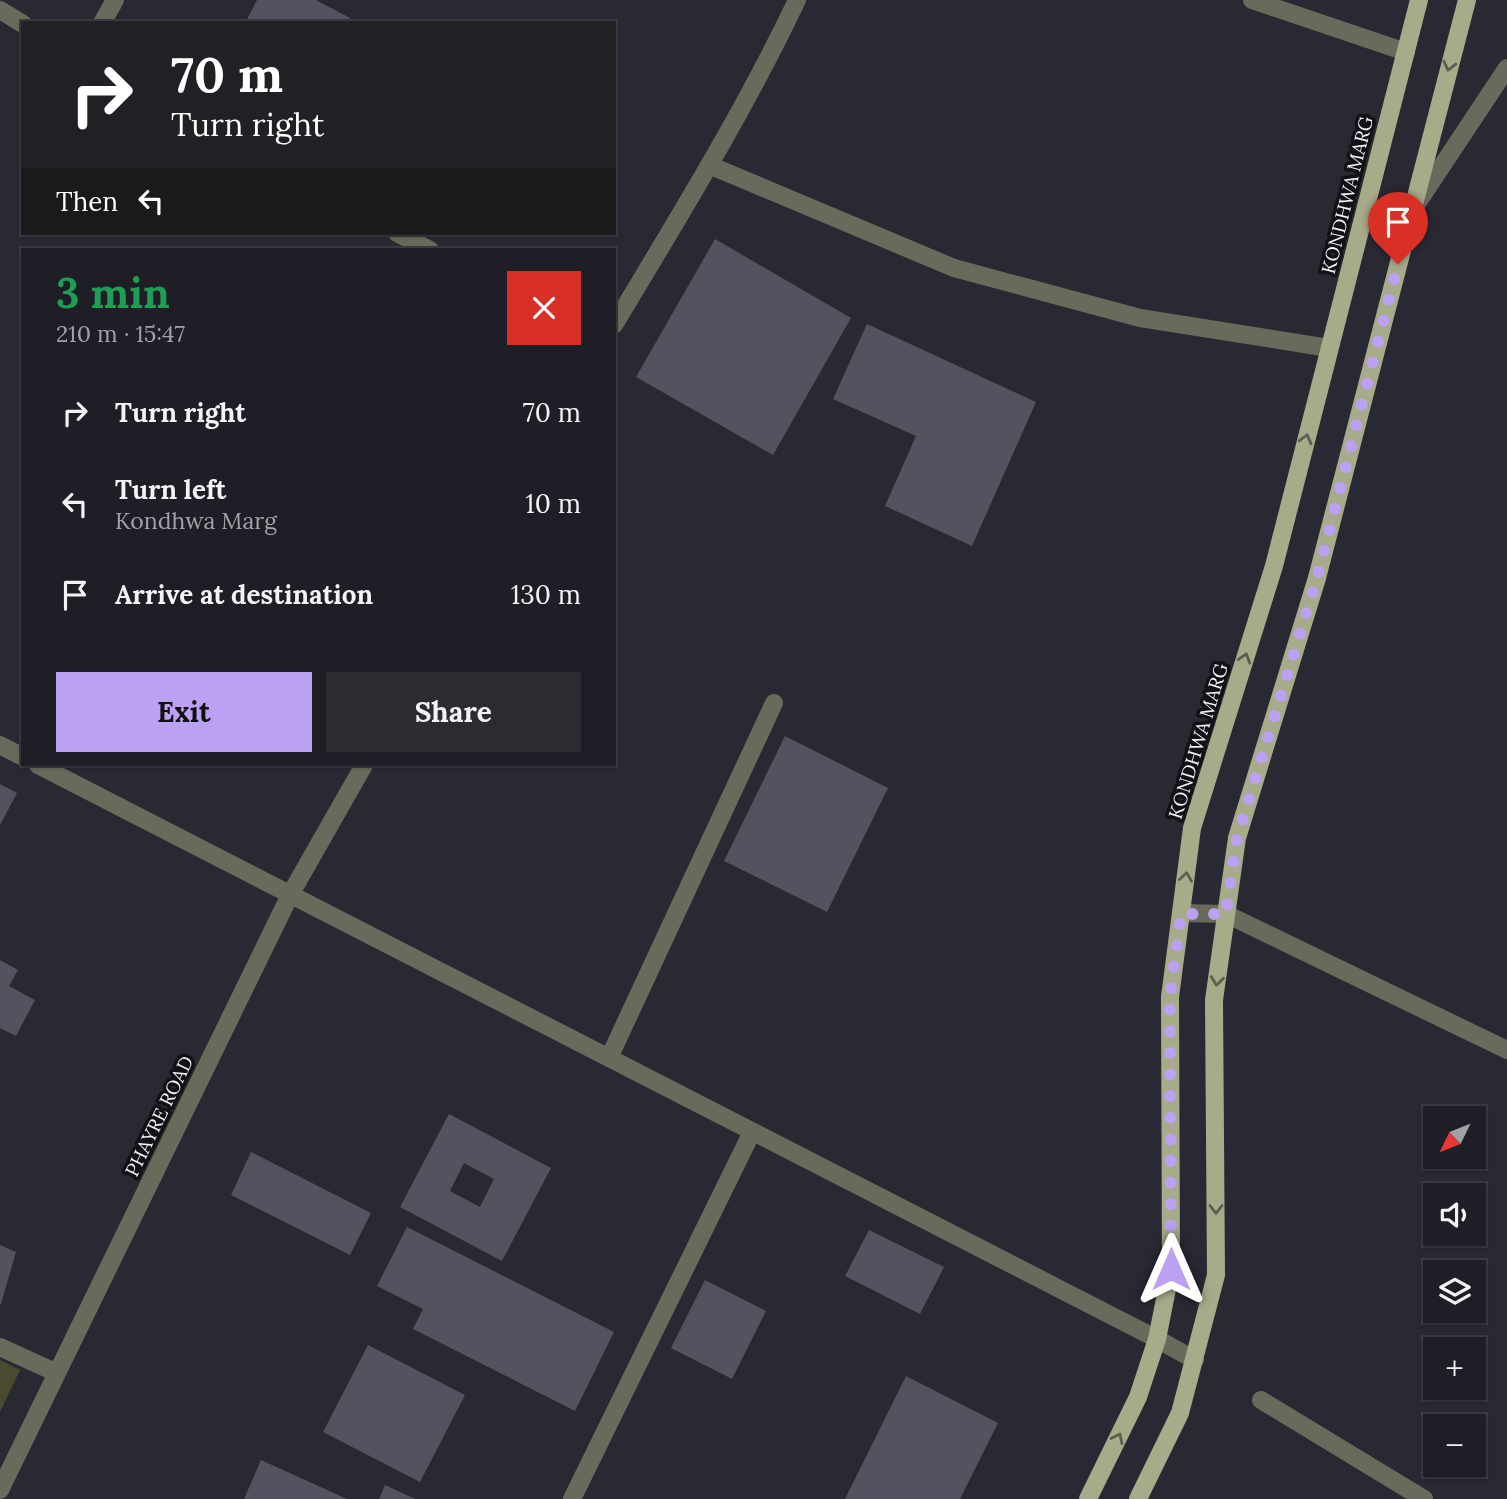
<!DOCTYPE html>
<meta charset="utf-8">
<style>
body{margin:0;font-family:Lora,serif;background:#2b2c32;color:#f1f3f6;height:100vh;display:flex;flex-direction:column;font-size:26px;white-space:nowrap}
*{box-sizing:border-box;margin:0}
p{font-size:23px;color:#a1a2a7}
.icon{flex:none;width:38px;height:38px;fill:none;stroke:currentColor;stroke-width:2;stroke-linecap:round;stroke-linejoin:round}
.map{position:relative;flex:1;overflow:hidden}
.sheet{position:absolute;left:21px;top:248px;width:595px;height:518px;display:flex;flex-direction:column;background:#1e1f26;border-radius:0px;box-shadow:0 2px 5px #0004,0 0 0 2px #3c3d43}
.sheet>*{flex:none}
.top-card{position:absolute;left:21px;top:21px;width:595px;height:214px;border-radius:0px;box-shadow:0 2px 5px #0004,0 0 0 2px #3c3d43;background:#202124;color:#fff;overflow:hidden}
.needle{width:46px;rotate:227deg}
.tools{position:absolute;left:1423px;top:1106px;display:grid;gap:14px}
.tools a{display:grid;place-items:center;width:63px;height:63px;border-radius:0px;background:#1e1f26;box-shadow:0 2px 5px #0004,0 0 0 2px #3c3d43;font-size:35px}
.pin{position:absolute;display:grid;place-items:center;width:60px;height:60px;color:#fff;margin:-72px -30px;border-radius:50% 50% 50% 0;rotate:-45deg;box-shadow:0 0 7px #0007}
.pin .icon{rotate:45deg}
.me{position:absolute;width:77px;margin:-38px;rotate:0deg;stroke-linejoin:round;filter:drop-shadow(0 0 5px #0008)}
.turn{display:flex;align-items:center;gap:24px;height:147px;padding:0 35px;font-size:32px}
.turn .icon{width:91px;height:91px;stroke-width:2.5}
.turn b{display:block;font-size:49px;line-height:60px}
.then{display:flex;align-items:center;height:66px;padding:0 35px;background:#0003;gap:14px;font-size:26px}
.round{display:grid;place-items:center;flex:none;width:74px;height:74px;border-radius:0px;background:#2b2c32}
.overview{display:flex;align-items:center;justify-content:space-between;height:119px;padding:0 35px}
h1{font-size:42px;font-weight:800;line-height:52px;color:#1e9e55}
.primary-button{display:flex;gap:14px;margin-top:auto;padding:14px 35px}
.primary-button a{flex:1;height:80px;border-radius:0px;background:#bca0f2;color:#111;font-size:28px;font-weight:800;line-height:80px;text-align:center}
.primary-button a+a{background:#2b2c32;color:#f1f3f6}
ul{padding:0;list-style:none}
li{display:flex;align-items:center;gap:21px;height:91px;padding:0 35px}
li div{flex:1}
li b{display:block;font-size:26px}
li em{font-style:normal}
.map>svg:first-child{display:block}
.green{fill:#494a2f}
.building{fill:#52535e;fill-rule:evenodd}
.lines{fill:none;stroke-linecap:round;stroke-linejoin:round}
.minor{stroke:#696a5b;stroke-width:18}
.major{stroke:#a8ab8a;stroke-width:18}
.oneway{stroke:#5c5e50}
.route{stroke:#bca0f2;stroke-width:12;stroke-dasharray:0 21.6}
.labels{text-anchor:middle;stroke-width:7;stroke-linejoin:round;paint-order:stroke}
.street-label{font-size:19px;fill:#f1f2f8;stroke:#111216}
</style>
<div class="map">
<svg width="1507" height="1499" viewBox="0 0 1507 1499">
<rect width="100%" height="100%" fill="#282933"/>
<path class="green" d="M0 1360 20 1370 0 1412Z"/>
<path class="building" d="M257 0H316L350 18 348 23H245Z
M715 239 851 318 773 455 636 377Z
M867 324 1036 402 972 546 885 506 916 436 833 399Z
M785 736 888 788 827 912 724 861Z
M0 784 17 793 0 825Z
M0 960 18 970 9 986 35 1000 16 1036 0 1028Z
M449 1114 551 1168 502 1261 400 1207ZM464 1163 494 1179 480 1207 450 1191Z
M251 1152 371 1213 350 1255 231 1195Z
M407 1227 614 1332 575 1411 413 1329 423 1309 377 1286Z
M869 1230 944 1267 920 1314 845 1276Z
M0 1245 16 1252 1 1304H0Z
M705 1280 766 1311 732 1379 671 1348Z
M368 1345 465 1395 420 1482 323 1432Z
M906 1376 998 1423 960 1499H845Z
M261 1460 347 1499H244Z
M385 1485 415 1499H379Z"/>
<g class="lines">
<path class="minor" d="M1252 0 1406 52
M0 10 23 24
M102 23 115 0
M709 165 954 268 1140 318 1329 348
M1414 208 1507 68
M397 233 430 250
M614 325C678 218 744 112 797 0
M0 745 23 757
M38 765 1157 1339 1195 1360
M1181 913 1226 914 1507 1050
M609 1058 774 703
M0 1347 57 1373
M1261 1400 1424 1499
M0 1490 290 895 364 765
M572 1499 752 1132"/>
<path class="major" d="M1088 1499 1138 1397 1157 1339 1171 1269 1170 997 1192 828 1274 566 1419 0
M1138 1499 1180 1413 1216 1275 1214 1000 1237 838 1317 578 1467 0"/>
</g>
<defs><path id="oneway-chevron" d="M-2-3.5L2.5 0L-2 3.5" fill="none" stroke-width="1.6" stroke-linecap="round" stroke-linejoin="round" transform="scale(1.75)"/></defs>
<g class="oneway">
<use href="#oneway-chevron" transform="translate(1449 66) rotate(104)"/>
<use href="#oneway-chevron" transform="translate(1306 439) rotate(-76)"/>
<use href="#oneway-chevron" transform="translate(1245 658) rotate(-73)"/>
<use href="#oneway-chevron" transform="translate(1186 877) rotate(-82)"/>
<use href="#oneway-chevron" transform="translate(1217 981) rotate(97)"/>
<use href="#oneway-chevron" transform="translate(1216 1209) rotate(90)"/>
<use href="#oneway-chevron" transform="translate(1118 1438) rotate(-64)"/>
</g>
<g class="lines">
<path class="route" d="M1171 1269 1170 997 1181 914H1226L1237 838 1317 578 1398 264"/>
</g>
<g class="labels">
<g class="street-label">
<text transform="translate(1347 195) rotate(-76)" y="7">KONDHWA MARG</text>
<text transform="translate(1198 741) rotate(-73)" y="7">KONDHWA MARG</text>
<text transform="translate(159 1116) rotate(-64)" y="7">PHAYRE ROAD</text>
</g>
</g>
</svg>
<div class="tools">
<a><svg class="needle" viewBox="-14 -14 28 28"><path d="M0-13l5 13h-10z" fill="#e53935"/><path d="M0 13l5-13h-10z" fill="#a1a2a7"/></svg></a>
<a><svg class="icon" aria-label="sound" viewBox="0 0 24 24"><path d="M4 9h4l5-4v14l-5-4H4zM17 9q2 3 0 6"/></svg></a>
<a><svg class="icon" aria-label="layers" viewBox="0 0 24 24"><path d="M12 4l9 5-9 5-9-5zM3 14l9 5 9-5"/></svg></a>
<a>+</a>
<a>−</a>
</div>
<div class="pin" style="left:1398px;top:264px;background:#d93025"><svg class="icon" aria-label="arrive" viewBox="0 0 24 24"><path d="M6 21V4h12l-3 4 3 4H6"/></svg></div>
<svg class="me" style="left:1171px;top:1269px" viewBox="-20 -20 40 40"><path d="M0-17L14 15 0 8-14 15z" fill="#bca0f2" stroke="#fff" stroke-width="4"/></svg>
<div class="top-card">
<div class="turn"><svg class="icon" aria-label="right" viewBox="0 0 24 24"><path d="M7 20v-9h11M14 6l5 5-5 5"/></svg><div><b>70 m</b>Turn right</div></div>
<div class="then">Then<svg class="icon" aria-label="left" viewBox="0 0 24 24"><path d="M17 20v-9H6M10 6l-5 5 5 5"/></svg></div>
</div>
<section class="sheet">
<div class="overview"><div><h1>3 min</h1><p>210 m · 15:47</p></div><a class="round" style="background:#d93025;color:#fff"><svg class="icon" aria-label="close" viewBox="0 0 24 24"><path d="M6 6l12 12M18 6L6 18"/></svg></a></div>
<ul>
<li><svg class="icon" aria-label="right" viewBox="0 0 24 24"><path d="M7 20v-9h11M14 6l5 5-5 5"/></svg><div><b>Turn right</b></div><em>70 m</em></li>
<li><svg class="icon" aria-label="left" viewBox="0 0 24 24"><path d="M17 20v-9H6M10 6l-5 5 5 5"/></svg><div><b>Turn left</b><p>Kondhwa Marg</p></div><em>10 m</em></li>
<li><svg class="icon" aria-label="arrive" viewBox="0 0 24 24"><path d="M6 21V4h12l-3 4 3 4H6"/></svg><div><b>Arrive at destination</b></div><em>130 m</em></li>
</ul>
<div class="primary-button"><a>Exit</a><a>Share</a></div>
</section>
</div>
